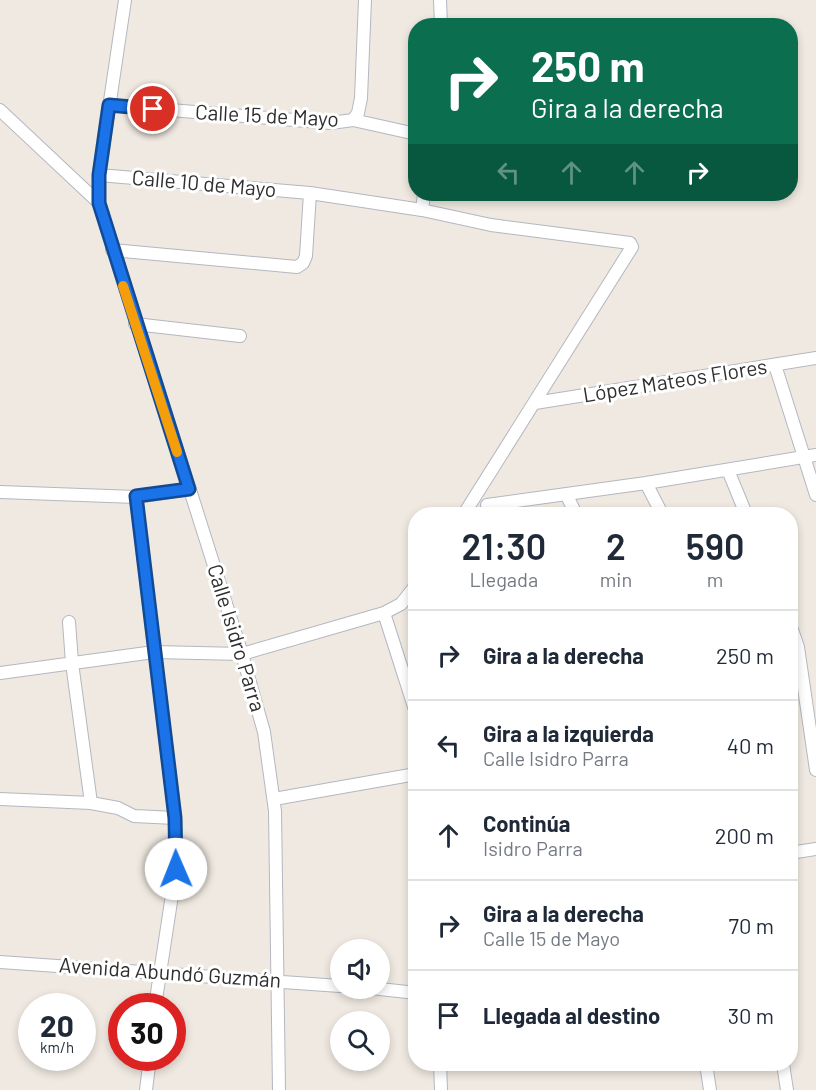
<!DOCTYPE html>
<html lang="es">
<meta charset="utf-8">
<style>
body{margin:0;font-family:Barlow,sans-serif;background:#f6f6f7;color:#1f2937;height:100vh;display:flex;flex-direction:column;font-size:22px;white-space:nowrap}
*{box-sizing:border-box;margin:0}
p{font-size:20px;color:#747a83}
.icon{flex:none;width:33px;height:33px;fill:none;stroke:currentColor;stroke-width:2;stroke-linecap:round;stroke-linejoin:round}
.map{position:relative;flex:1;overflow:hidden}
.details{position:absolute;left:408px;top:507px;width:390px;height:564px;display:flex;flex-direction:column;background:#fff;border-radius:24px;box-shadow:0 3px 9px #0003}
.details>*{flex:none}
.guide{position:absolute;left:408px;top:18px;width:390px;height:183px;border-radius:24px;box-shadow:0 3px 9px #0003;background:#0b6e4f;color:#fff;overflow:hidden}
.buttons{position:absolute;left:330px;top:939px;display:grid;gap:12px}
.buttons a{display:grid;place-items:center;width:60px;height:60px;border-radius:50%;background:#fff;box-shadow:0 3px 9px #0003;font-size:30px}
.speed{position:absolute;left:18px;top:993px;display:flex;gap:12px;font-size:30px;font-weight:700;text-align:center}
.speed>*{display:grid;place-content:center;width:78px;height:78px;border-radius:50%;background:#fff;box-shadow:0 3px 9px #0003;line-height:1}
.speed small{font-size:15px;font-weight:400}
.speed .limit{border:9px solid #d22;background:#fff;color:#111}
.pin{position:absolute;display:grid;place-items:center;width:51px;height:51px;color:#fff;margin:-26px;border:3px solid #fff;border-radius:50%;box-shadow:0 2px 6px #0007}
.me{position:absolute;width:66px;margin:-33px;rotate:359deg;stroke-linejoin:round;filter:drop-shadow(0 0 4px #0008)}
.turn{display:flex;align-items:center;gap:21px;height:126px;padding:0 24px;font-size:27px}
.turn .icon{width:78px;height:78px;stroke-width:2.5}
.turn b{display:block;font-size:42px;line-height:51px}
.lanes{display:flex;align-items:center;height:57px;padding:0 24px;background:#0003;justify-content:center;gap:30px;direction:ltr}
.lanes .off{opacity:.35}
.eta{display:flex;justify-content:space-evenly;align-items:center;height:102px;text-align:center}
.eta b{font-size:36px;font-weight:600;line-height:42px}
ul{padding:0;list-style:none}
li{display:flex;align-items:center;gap:18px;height:90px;padding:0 24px;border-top:2px solid #e0e1e3}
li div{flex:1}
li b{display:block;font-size:22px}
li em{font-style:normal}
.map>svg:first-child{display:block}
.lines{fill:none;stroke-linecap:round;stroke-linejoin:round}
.minor-casing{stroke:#b4b7c1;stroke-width:14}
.minor{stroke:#fff;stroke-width:12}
.route-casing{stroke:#114b97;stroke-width:15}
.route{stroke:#1a73e8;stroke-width:10}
.slow{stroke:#f59e0b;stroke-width:10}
.labels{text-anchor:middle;stroke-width:6;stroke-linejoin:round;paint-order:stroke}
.street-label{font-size:21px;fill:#2e2e2e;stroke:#fff}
</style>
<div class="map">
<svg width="816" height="1090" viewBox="0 0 816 1090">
<rect width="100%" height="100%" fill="#efe9e1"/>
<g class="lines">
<g class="minor-casing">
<path id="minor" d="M125 0 99 175V203L242 654 264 732 275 811 279 1090
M440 0 441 26
M109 105 331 123 353 120 416 134
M0 110 99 203
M353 120 358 113 361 98 365 0
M99 175 310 193 422 210 491 225 630 243 632 247 464 514
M422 210 424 194
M112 250 297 267 303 263 306 256 310 193
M135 324 240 336
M775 365 816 495
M535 403 816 358
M728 470 746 514
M646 483 662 514
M0 492 136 497 189 489
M566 494 576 514
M136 497 175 818 176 869 155 1006
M487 505 646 483 816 455
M384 613 416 713
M69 622 72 663 91 803
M790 624 798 647 816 770
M0 673 154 652 242 654 384 613 401 604 416 585
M0 799 91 803 118 808 134 816 175 818
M274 799 416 774
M790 853 816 849
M0 962 340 986
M371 988 416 993
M440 1064 441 1090
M706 1064 710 1090
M783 1064 787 1090
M146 1090 150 1058"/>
</g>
<use href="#minor" class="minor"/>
</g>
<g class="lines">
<g class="route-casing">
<path id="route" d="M153 109 109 105 99 175V203L189 489 136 496 175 818 176 869"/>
</g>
<use href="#route" class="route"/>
<path class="slow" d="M123 286 177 452"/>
</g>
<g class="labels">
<g class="street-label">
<text transform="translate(267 116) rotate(3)" y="7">Calle 15 de Mayo</text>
<text transform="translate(204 184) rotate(5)" y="7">Calle 10 de Mayo</text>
<text transform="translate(675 381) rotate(-9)" y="7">López Mateos Flores</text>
<text transform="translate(236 638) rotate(73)" y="7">Calle Isidro Parra</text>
<text transform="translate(170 973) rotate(4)" y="7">Avenida Abundó Guzmán</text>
</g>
</g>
</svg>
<div class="buttons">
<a><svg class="icon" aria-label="sound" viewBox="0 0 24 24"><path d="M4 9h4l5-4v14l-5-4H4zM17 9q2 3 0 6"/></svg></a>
<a><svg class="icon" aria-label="search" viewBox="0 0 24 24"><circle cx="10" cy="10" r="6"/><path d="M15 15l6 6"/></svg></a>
</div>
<div class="speed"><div>20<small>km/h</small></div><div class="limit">30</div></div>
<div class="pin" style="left:153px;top:109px;background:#d93025"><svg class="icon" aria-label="arrive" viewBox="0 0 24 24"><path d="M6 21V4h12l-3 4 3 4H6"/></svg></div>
<svg class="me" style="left:176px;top:869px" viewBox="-20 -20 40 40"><circle r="19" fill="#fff"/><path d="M0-13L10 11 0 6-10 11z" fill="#1a73e8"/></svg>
<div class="guide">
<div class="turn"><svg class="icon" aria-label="right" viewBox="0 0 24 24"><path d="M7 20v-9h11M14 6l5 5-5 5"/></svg><div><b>250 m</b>Gira a la derecha</div></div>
<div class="lanes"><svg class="icon off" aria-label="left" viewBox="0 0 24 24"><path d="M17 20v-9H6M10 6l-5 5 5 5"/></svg><svg class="icon off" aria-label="ahead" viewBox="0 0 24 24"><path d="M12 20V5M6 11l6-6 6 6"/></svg><svg class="icon off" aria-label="ahead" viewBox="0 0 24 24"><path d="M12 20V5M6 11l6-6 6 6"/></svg><svg class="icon" aria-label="right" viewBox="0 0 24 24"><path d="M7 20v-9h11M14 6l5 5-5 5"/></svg></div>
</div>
<section class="details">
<div class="eta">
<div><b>21:30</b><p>Llegada</p></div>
<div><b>2</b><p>min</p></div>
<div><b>590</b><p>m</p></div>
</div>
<ul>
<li><svg class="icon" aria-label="right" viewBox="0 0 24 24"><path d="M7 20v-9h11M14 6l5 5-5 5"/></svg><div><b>Gira a la derecha</b></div><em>250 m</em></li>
<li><svg class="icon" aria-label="left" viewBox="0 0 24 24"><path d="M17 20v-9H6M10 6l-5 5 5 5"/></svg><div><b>Gira a la izquierda</b><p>Calle Isidro Parra</p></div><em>40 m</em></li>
<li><svg class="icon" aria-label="ahead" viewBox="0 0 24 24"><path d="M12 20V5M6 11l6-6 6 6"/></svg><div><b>Continúa</b><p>Isidro Parra</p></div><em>200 m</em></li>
<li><svg class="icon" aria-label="right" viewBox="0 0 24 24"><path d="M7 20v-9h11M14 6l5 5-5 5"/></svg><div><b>Gira a la derecha</b><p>Calle 15 de Mayo</p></div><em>70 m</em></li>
<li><svg class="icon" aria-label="arrive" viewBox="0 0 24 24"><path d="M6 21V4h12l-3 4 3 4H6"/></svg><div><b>Llegada al destino</b></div><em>30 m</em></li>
</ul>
</section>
</div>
